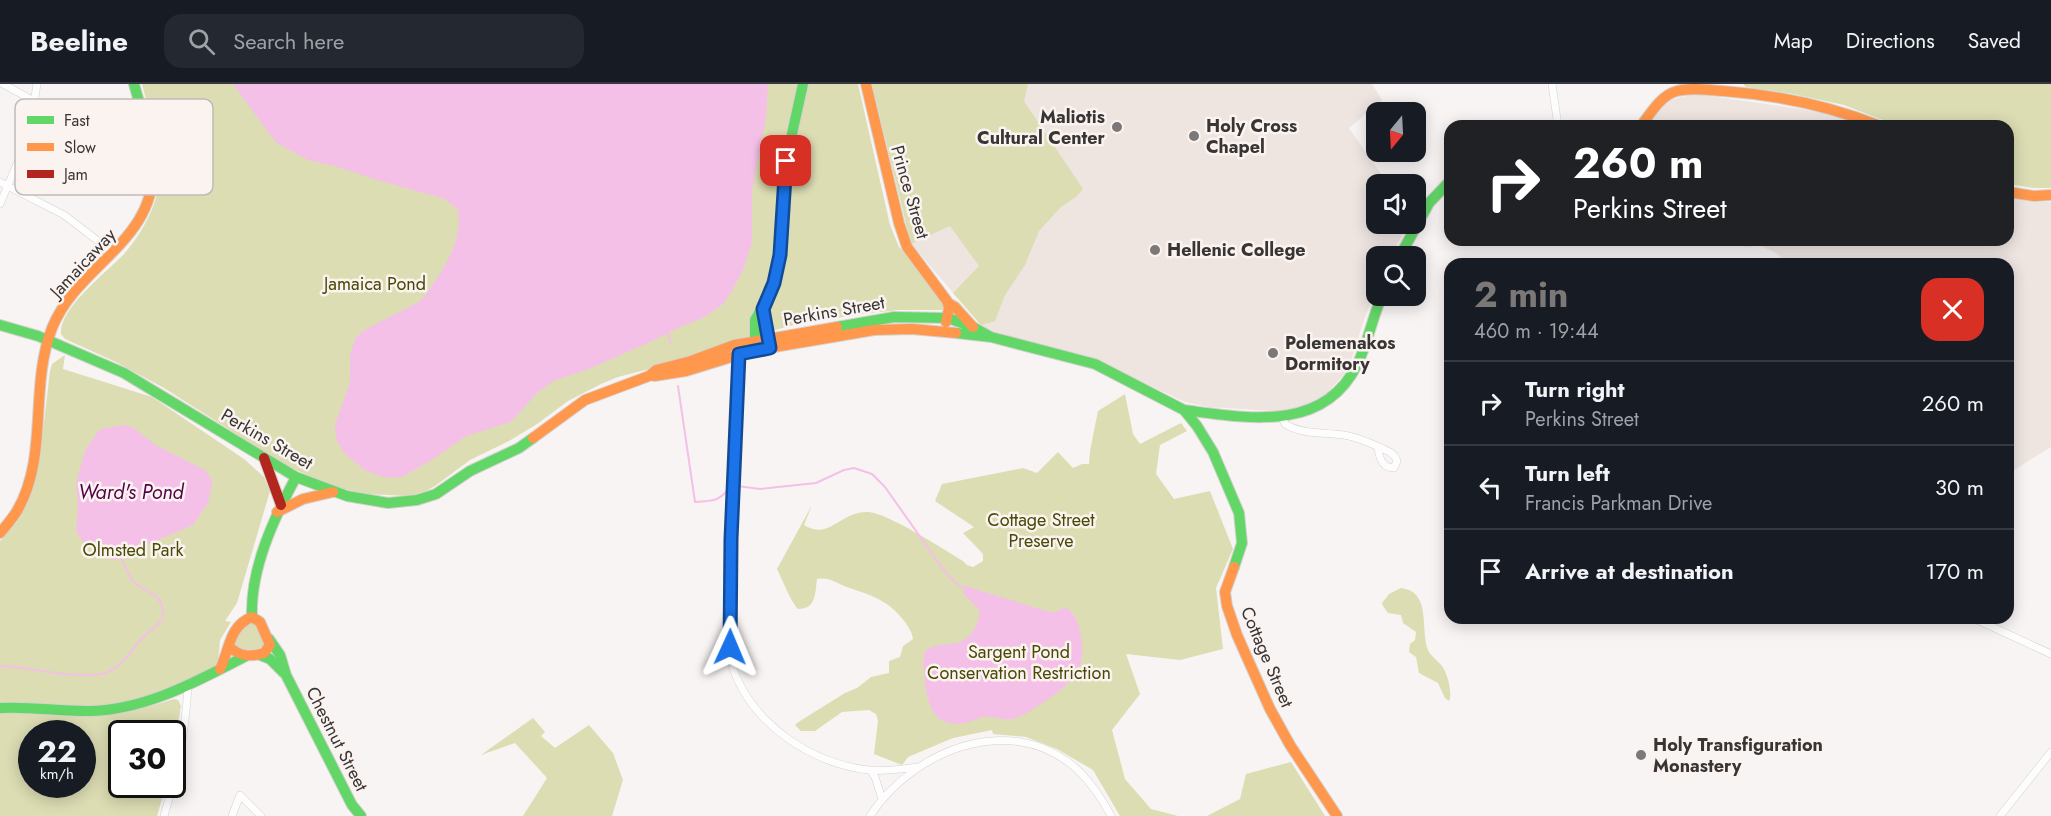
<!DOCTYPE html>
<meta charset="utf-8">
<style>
body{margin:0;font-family:Jost,sans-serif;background:#242831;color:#f1f3f6;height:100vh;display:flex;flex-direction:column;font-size:22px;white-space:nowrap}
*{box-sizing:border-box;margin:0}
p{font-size:20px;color:#9ea1a6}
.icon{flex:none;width:33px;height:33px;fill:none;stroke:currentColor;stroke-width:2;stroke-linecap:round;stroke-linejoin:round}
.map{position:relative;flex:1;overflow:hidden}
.panel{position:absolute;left:1444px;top:174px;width:570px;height:366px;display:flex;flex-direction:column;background:#171b24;border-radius:18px;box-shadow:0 3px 15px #0003}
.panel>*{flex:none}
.guide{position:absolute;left:1444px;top:36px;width:570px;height:126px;border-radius:18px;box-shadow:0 3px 15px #0003;background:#202124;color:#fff;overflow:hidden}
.needle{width:39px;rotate:198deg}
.tools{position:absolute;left:1366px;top:18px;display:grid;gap:12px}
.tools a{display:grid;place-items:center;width:60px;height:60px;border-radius:12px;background:#171b24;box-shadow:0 3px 15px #0003;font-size:30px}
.speed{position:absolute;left:18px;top:636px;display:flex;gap:12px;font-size:30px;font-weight:700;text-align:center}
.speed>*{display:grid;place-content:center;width:78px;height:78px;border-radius:50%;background:#171b24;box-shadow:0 3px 15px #0003;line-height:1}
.speed small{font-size:15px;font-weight:400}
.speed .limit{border:3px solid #111;border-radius:9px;background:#fff;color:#111}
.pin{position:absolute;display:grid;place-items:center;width:51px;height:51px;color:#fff;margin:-26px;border-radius:12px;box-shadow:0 3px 9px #0006}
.me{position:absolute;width:66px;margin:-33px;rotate:1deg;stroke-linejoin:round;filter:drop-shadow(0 0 4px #0008)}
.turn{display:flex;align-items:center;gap:21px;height:126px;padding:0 30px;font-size:27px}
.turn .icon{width:78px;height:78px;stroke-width:2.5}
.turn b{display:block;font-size:42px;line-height:51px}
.round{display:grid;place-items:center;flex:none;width:63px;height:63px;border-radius:18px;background:#242831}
.overview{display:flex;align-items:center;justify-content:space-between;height:102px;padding:0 30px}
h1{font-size:36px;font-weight:700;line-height:45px;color:#7b7877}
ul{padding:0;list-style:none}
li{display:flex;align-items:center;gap:18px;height:84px;padding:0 30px;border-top:2px solid #363941}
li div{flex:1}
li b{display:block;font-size:22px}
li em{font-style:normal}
header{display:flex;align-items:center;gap:36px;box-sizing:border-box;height:84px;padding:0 30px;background:#171b24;border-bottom:2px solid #363941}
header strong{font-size:28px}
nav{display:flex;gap:33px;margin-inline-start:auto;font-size:21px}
.search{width:420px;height:54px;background:#242831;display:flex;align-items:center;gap:15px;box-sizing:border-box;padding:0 21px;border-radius:18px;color:#9ea1a6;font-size:22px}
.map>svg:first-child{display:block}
.built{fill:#eee5e1}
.green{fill:#dcddb3;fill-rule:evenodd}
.water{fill:#f4c0e7}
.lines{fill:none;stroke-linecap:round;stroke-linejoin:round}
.stream{stroke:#f4c0e7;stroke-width:2}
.street-casing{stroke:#d5d1d0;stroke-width:8}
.fast-casing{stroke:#d5d1d0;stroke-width:12}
.slow-casing{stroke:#d5d1d0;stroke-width:12}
.jam-casing{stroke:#d5d1d0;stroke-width:12}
.street{stroke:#fefdfd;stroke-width:7}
.fast{stroke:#63d668;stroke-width:10}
.slow{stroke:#ff974d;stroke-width:10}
.jam{stroke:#b3261e;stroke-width:10}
.route-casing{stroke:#114b97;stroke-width:15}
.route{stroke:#1a73e8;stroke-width:10}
.poi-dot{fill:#7b7877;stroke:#fbf3f0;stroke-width:2}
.labels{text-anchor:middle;stroke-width:5;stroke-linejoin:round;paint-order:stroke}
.poi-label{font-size:18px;font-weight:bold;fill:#383534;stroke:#fbf3f0;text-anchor:start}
.street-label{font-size:18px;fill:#383534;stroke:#fbf3f0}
.park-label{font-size:18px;fill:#484904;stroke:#fbf3f0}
.water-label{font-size:20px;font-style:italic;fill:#55004a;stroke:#fbf3f0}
.key{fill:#fbf3f0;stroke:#c0bab8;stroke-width:1.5}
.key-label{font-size:16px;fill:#383534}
</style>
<header>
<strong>Beeline</strong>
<div class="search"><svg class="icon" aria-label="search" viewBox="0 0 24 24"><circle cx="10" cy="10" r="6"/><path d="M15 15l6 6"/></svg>Search here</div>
<nav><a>Map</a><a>Directions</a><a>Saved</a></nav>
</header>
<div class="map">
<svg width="2051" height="732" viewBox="0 0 2051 732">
<rect width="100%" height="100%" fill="#f8f4f3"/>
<path class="built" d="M872 0H1372L1382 16 1349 44 1388 100H1377V140H1409L1390 172H1377V204L1366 230 1348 286 1325 311 1299 325 1274 327 1209 323 1185 318 1085 271 1000 251 990 246 981 241 911 160Z
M1696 10 1801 25 1827 30 1865 42H1646L1664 22 1673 15Z
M2009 114 2032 118H2051V363L2009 389 2008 180H1789L1776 169 1759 161 1747 163 1717 156H2008Z"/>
<path class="green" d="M142 0H858L890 141 899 163 937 207 944 221 943 226H899L861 230 794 241 733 257 684 276 618 293 601 300 568 317 537 340 509 357 470 376 435 402 426 407 409 412 366 410 327 401 282 379 164 304 116 278 65 255 61 250C58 225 108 187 125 169 141 150 156 124 159 99 163 66 150 32 142 0Z
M872 0H1028L1024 17 1083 105 1076 113 1061 123 1039 147 1025 181 1005 211 995 237 981 241 953 209 979 182 950 142 911 160Z
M1743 0H2051V104H2033L2009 100 2008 42H1898L1844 21 1793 10 1746 3Z
M65 271 63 285 152 313 244 375 264 393 270 407 237 519 225 537 231 538 220 556 218 578 212 585 128 621 87 623 16 618 0 620V457L17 438 25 424 31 407 43 347 50 287 52 280Z
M1125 310 1133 350 1140 360 1181 339 1187 347 1160 361 1156 390 1174 415 1210 407 1233 465 1216 504 1223 565 1180 576 1126 570 1140 610 1112 646 1125 695 1151 725 1178 732H1120L1093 686 1057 665 1026 653 993 650 992 646 953 654 908 673 902 681 874 670 878 637 876 630 869 626 842 628 815 647H801L795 641 800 637 845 609 857 604 871 593 889 589V577L900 573 903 562 913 555C912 548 909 544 905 538 888 515 870 511 844 502 835 498 828 493 817 495 815 510 816 525 798 525 791 518 782 495 777 485L812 421 804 441C830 457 840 427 868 428 888 429 943 465 963 477L967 481 973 483 983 477V470L963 449 974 443 935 417 942 400 1023 384 1037 389 1058 368 1073 384 1082 380H1089L1090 367 1098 327Z
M1401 504C1433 508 1419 547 1429 568 1432 573 1438 577 1442 582 1447 588 1453 610 1449 617L1445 614 1438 599 1419 589 1416 573 1409 568 1410 560 1415 556 1416 548 1403 539 1401 531 1388 529 1383 522 1382 519 1389 510Z
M252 538 256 540 265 557 264 561C257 568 241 567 235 560L234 552 246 539Z
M174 615 178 616 181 622 173 669 172 650H122V700L166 701 157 732H0V628C30 625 58 632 88 632 118 632 146 624 174 615ZM32 650H82V700H32Z
M533 634 545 648 541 652 555 664 589 641 613 669 623 696 612 732H523L547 694 515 659 481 671Z
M1291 678 1325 732H1207L1240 715 1246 690Z"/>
<path class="water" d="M233 0H768L766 33 752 107V159L743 186 732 207 723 220 703 234 680 243 650 258 589 285 553 297 536 310 511 338 466 352 430 377 402 393 387 394 366 387 345 370 336 355 335 340 350 299V270L356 253 366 245 419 218 425 212C442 186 463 160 458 126L445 115 377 96 335 82 308 76 277 59 271 52Z
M127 341 134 344 157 362 205 386 212 396 211 404 208 419 193 441 135 466 122 475 112 476 94 467 82 456 76 448 78 419 76 400 85 367 98 347 104 344Z
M965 502 1046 527 1055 528 1067 523C1080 538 1079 541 1082 560 1086 587 1065 604 1044 618 1034 624 1025 632 1012 635 1003 637 994 632 985 633 976 634 968 640 958 640 932 640 928 619 925 599 924 588 922 578 925 567 943 553 959 570 975 544 978 538 980 533 979 526L963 509Z"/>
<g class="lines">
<path class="stream" d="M668 249 671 258
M678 302 695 418C710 416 716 419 727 407
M737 402 760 405 816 399 844 386 854 384 872 390 885 403 940 481 953 497 964 504
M0 582C28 582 86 599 110 587 122 582 135 561 145 551 154 543 167 538 162 522 158 508 145 508 135 499 129 493 125 484 122 475"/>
<g class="street-casing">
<path id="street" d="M3 0 34 17
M1552 0 1558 42
M0 98 64 131 114 169
M0 120 22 68 31 38 37 0
M739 270C738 346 732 422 730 498 730 519 726 564 733 584 752 640 811 679 868 686 885 688 901 685 918 683
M1282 332 1285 340C1303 351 1323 348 1344 351 1356 353 1368 358 1379 363 1387 367 1394 368 1397 377L1394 384C1382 384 1379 374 1378 363
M1973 534 2051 570
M870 686 875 693 882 715
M164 732C177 689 186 646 188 601
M232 732 240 711 261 732
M870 732C912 668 1006 628 1072 681 1089 695 1101 713 1111 732
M2000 732 2051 668"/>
</g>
<g class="fast-casing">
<path id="fast" d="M134 0 149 53 153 78
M1400 172 1429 119 1450 97
M763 225 769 260
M0 241 38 252 124 289 296 393 347 412 388 419 417 416 436 410 470 387 519 364 533 354
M837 243 894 233 948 234 973 243 991 253
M956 249 991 253 1095 280 1184 326 1197 342 1213 368 1239 429 1242 459 1234 483
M755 263V236L770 210 779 178 784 136 786 77 803 0
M1184 326C1247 334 1323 349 1357 281 1368 259 1372 234 1382 212
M252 533C250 485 274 434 296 393
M269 555 280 571 286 591 352 721 361 732
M260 571 270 575 284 589
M0 624C31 622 61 628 92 627 148 625 197 597 246 572"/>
</g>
<g class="slow-casing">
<path id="slow" d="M866 0 899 139 907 163 947 217 949 224 946 238
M1641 42C1650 30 1661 11 1677 7 1691 3 1708 6 1723 7 1777 11 1830 22 1880 42
M2008 108 2034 112 2051 111
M948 219 955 223 973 243
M654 292 686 287 751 267 874 246 912 245 956 249
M533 354 585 316 649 292 656 286 691 277 734 261 837 243
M277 428 303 415 333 408
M0 449C6 442 12 435 17 427 49 372 29 303 52 244 78 179 158 158 153 78
M1234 483 1225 508 1227 522 1237 551 1270 625 1290 661 1337 732
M220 585C230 565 229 542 252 533L260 538 270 561 264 569C251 573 239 573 229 562"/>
</g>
<g class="jam-casing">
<path id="jam" d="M264 374 281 421"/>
</g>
<use href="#street" class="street"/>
<use href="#fast" class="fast"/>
<use href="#slow" class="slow"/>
<use href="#jam" class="jam"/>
</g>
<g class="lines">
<g class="route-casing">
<path id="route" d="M730 563 731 455 739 270 770 264 763 225 774 199 780 171 786 77"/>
</g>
<use href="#route" class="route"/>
</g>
<g class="poi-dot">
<circle cx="1117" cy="43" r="6"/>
<circle cx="1194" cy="52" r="6"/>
<circle cx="1155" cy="166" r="6"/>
<circle cx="1273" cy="269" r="6"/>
<circle cx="1641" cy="671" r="6"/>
</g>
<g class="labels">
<g class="poi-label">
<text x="1105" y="39" text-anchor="end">Maliotis<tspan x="1105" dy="21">Cultural Center</tspan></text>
<text x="1206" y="48">Holy Cross<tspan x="1206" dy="21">Chapel</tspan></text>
<text x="1167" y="172">Hellenic College</text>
<text x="1285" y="265">Polemenakos<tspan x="1285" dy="21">Dormitory</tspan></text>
<text x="1653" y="667">Holy Transfiguration<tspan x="1653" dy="21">Monastery</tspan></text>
</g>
<g class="street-label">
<text transform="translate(910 108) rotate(74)" y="6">Prince Street</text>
<text transform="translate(83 179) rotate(-47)" y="6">Jamaicaway</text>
<text transform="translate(834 227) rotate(-10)" y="6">Perkins Street</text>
<text transform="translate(267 355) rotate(30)" y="6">Perkins Street</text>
<text transform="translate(1267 573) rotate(67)" y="6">Cottage Street</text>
<text transform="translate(337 655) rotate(63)" y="6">Chestnut Street</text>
</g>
<g class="park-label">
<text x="375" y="206">Jamaica Pond</text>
<text x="1041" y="442">Cottage Street<tspan x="1041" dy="21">Preserve</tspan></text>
<text x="133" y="472">Olmsted Park</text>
<text x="1019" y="574">Sargent Pond<tspan x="1019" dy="21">Conservation Restriction</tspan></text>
</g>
<g class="water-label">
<text x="131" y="415">Ward's Pond</text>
</g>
</g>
<rect x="15" y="15" width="198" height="96" rx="9" class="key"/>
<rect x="27" y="32" width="27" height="8" fill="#63d668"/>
<rect x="27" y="59" width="27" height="8" fill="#ff974d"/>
<rect x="27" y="86" width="27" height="8" fill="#b3261e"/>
<g class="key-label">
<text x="64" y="42">Fast</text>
<text x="64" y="69">Slow</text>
<text x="64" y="96">Jam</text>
</g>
</svg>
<div class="tools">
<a><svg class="needle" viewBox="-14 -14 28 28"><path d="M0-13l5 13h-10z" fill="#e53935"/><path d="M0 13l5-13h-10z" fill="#9ea1a6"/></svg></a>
<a><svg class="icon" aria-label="sound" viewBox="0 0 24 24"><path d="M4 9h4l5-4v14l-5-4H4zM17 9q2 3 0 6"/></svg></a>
<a><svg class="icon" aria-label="search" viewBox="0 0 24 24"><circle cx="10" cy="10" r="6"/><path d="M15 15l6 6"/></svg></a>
</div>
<div class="speed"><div>22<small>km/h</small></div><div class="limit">30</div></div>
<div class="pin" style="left:786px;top:77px;background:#d93025"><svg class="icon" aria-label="arrive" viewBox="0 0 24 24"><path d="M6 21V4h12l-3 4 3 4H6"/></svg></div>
<svg class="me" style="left:730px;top:563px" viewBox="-20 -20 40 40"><path d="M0-17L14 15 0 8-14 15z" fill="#1a73e8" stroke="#fff" stroke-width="4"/></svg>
<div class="guide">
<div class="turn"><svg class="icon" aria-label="right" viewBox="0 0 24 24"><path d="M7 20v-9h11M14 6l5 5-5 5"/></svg><div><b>260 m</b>Perkins Street</div></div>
</div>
<section class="panel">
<div class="overview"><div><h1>2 min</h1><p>460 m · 19:44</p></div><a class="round" style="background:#d93025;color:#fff"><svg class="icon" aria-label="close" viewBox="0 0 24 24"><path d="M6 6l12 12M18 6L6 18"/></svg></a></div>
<ul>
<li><svg class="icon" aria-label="right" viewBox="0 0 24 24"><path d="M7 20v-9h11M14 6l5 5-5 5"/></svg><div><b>Turn right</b><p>Perkins Street</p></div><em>260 m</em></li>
<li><svg class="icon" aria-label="left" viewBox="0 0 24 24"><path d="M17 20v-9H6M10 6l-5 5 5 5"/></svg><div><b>Turn left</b><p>Francis Parkman Drive</p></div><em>30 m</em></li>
<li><svg class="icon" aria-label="arrive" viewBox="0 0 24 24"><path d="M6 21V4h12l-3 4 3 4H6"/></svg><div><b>Arrive at destination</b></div><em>170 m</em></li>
</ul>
</section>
</div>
